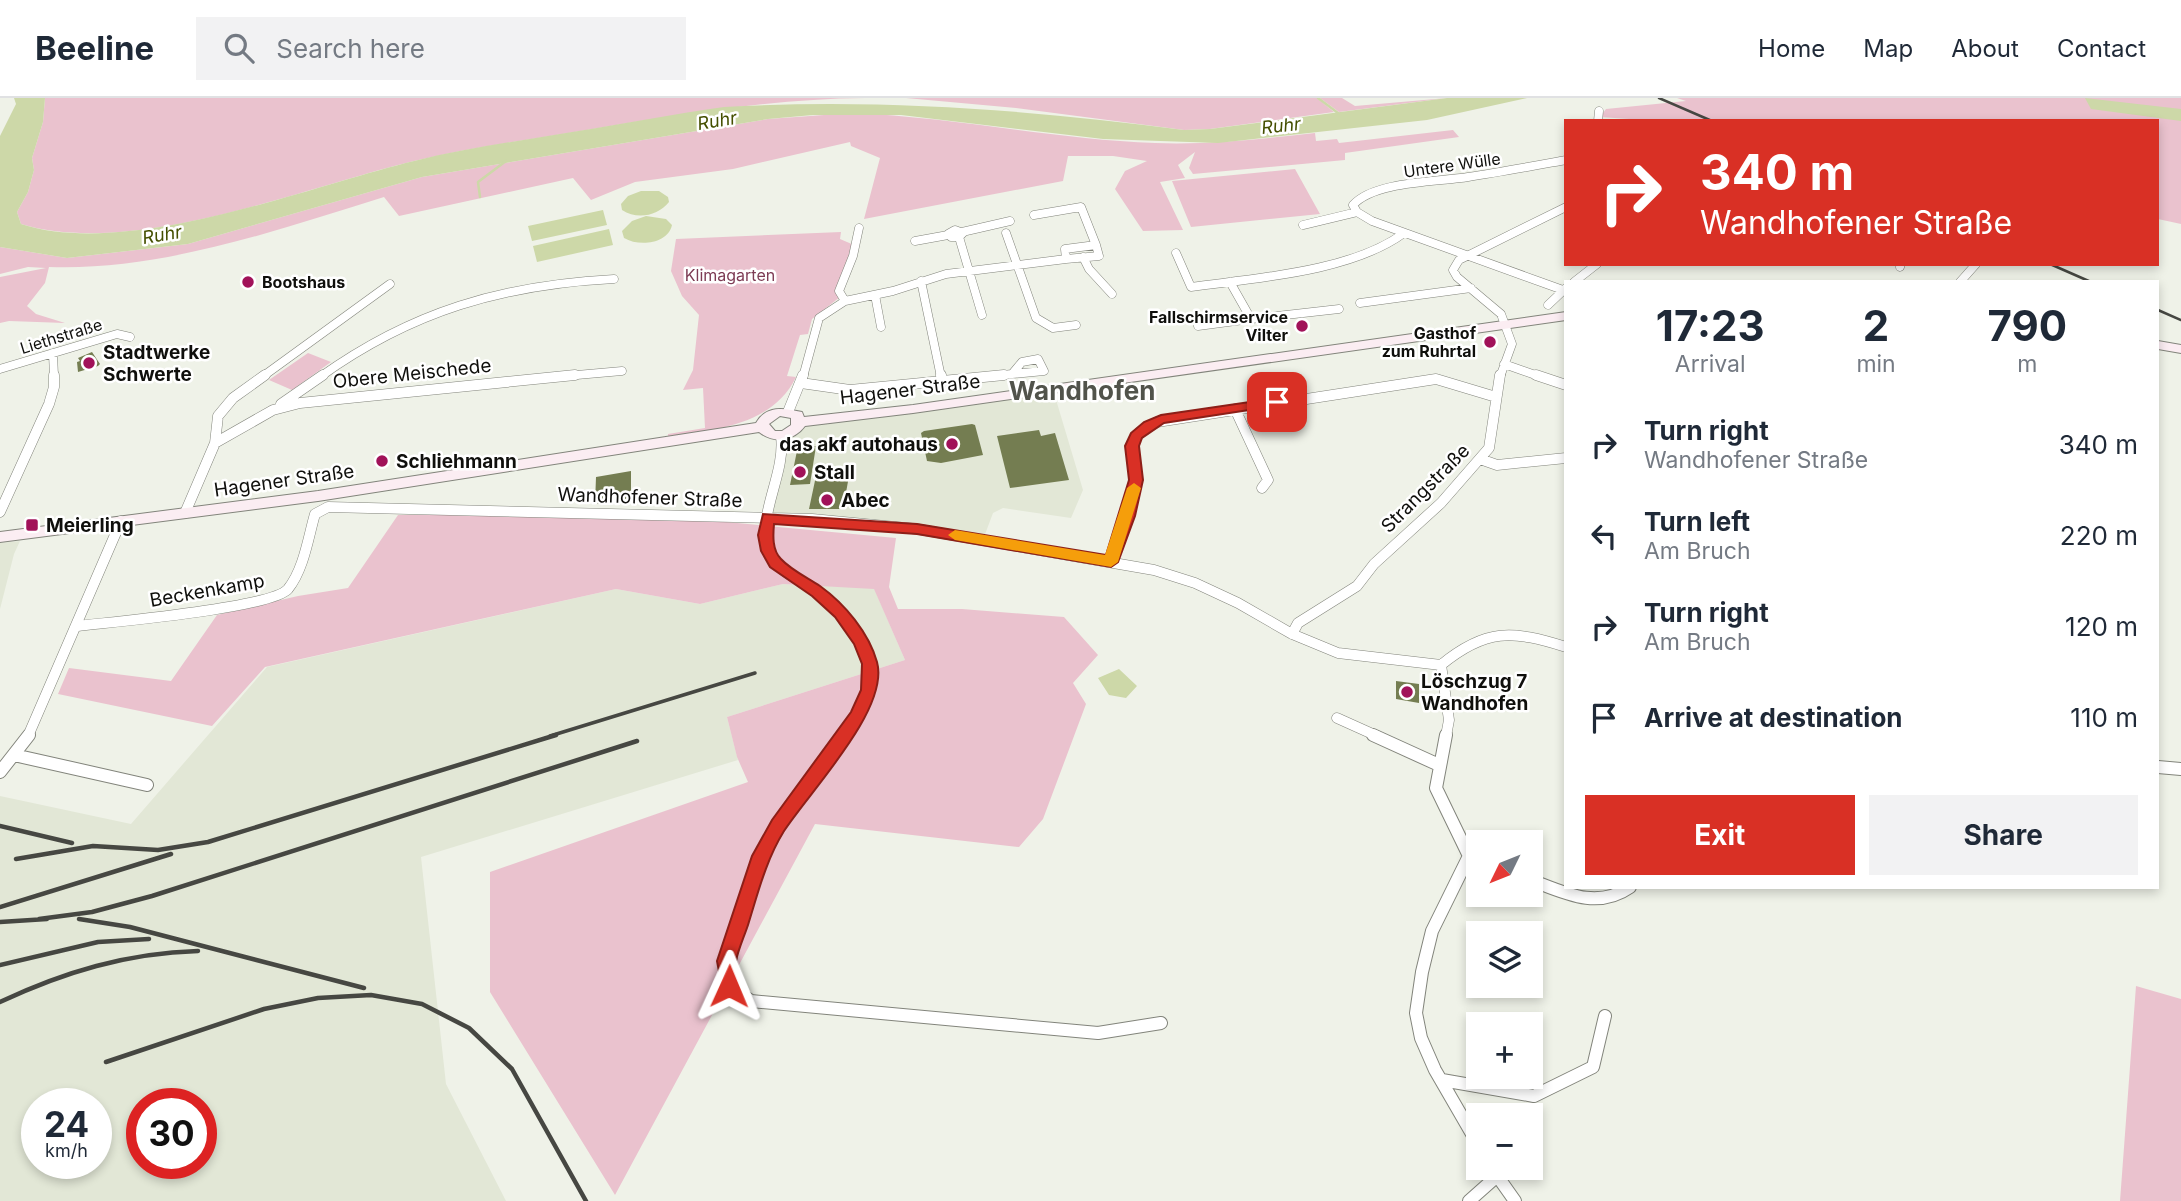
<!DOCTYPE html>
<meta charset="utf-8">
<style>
body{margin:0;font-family:Inter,sans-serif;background:#f2f2f3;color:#1f2937;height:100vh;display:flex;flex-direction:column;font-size:26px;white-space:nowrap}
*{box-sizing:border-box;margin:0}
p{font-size:23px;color:#747a83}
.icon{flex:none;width:38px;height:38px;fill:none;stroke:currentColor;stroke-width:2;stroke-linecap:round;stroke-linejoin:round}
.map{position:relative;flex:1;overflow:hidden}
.side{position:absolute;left:1564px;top:182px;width:595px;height:609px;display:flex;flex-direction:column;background:#fff;border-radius:0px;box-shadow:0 4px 10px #0003}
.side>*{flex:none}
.guide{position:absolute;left:1564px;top:21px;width:595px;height:147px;border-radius:0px;box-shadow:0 4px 10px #0003;background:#d93025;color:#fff;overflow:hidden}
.needle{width:46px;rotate:227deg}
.buttons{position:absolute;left:1466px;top:732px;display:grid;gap:14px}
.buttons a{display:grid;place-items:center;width:77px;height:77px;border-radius:0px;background:#fff;box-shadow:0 4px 10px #0003;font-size:35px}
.speed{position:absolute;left:21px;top:990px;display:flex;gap:14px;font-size:35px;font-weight:700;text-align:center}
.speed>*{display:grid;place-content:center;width:91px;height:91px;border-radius:50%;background:#fff;box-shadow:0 4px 10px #0003;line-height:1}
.speed small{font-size:18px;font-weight:400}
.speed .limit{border:10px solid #d22;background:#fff;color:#111}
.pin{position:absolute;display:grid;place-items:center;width:60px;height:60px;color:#fff;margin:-30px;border-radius:14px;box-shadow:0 4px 10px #0006}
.me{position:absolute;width:77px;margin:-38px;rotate:1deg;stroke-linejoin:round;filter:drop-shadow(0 0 5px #0008)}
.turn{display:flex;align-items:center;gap:24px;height:147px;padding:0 21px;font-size:32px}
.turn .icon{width:91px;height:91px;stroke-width:2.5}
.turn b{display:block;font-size:49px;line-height:60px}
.eta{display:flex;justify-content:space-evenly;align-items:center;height:119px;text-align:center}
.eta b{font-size:42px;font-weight:700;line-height:49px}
.cta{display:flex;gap:14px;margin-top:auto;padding:14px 21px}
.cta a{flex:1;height:80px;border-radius:0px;background:#d93025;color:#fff;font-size:28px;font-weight:700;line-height:80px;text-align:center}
.cta a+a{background:#f2f2f3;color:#1f2937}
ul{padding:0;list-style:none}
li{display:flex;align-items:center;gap:21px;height:91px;padding:0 21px}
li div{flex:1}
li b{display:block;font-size:26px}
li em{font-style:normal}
header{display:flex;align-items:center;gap:42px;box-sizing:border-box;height:98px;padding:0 35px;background:#fff;border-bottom:2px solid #e0e1e3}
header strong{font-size:33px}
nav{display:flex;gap:38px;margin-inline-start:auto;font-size:24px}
.search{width:490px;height:63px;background:#f2f2f3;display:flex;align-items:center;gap:18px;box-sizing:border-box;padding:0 24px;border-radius:0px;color:#747a83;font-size:26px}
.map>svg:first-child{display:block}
.built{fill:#e2e7d6;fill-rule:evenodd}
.green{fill:#eac2ce}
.water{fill:#cdd8a8}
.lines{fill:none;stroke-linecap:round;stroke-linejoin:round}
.stream{stroke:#cdd8a8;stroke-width:2.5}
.building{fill:#747d51}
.minor-far2-casing{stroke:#82847b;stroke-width:9}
.minor-far1-casing{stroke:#82847b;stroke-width:11}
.minor-casing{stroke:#82847b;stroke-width:14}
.secondary-casing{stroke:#82847b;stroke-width:2}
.minor-far2{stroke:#fff;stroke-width:8}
.minor-far1{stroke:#fff;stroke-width:10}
.minor{stroke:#fff;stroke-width:12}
.secondary{fill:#fbedf2;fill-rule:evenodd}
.rail-far2{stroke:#464742;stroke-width:2.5}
.rail-far1{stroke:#464742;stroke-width:3.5}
.rail{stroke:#464742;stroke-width:4.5}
.route{fill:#d93025;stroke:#8d1f18;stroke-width:2}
.slow{fill:#f59e0b}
.poi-dot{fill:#a11259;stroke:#fff;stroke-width:2.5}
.labels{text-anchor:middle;stroke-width:5;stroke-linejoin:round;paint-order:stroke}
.far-street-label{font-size:16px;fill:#0f0f0c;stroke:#fff}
.far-park-label{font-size:16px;fill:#7d3b54;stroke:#fff}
.far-poi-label{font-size:16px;font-weight:bold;fill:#0f0f0c;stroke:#fff;text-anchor:end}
.far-water-label{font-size:18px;font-style:italic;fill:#444f00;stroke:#fff}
.poi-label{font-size:19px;font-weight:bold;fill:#0f0f0c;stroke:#fff;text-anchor:start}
.street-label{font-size:19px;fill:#0f0f0c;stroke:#fff}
.district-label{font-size:26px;font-weight:bold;fill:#51534b;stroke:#fff}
</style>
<header>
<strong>Beeline</strong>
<div class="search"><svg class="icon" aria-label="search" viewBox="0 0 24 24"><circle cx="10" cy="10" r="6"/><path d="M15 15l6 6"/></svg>Search here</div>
<nav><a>Home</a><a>Map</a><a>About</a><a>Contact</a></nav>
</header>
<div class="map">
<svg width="2181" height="1103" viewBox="0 0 2181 1103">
<rect width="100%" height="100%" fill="#eff2e8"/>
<path class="built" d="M1054 295 1083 392 1071 420 1003 410 993 415 984 439 768 417 789 345 792 336 804 328Z
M20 443 14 456 0 511V445Z
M783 486 874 490 905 562 727 619 738 662 421 759 446 986 506 1103H0V698L131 726 267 569 616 491 700 506ZM37 1006H96V1066H37ZM142 1006H201V1066H142Z"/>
<path class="green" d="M45 0H865C771 1 680 16 587 32 529 42 471 49 414 63 302 90 134 160 21 126L17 114 28 94 34 72 32 60 43 24Z
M906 0H1317L1334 14 1210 31 1184 32 1016 10Z
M1320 0H1342L1355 8 1447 0 1339 14Z
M1677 0H2181V126L2158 121V23H1658L1600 19 1606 11 1686 3Z
M852 15C953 19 1053 41 1155 45 1209 47 1261 41 1315 35L1316 43 1337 41 1339 45 1453 32 1459 39 1345 55V62L1193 76 1189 70 1195 54 1178 67 1185 80 1160 84 1183 132 1143 133 1115 91 1125 73 1147 63 1113 58H1068L1063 83 864 121 880 60 851 48 850 44 733 71 635 84 591 102 573 80 399 118 384 99C278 132 161 173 49 169L45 185 27 208 36 216 65 225 9 223 0 225V179L46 170 28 169 0 176V149L67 160 188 146 422 79 768 21Z
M1295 71 1320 116 1191 129 1172 83Z
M841 134 840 141 854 147 837 193 840 199 812 221 808 236 800 237 787 278 796 279C773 327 715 332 668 339V336L705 330 703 290 683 292 693 272 699 217 682 198 671 173 676 141Z
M308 255 331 264 292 292 269 282Z
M581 416 662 418 896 440 889 489 898 511H962L1064 519 1098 557 1073 585 1086 606 1043 721 1019 749 815 726 615 1097 490 894V774L748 684 737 659 727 619 905 562 874 491 783 486 700 506 616 491 265 569 212 628 58 596 69 570 171 583 217 517 298 498 348 490 398 417Z
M2136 888 2181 901V1103H2120Z"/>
<path class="water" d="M14 0H45L43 24 32 60 34 72 28 94 17 114 21 126C129 161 306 89 414 63 466 50 519 43 572 34 622 26 673 16 724 9 878 0 1031 12 1184 32L1210 31 1447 0H1527L1427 22 1218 45 1103 41 901 17H813L768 21 422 79 188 146 67 160 0 149V38L16 6Z
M2085 0 2181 11V23L2091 11Z
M641 93H659L668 99 669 104C658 118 637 122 622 112L621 106 628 98Z
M603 112 607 127 532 143 528 128Z
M646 118 666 121 672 127C668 146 639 149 624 140L622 133 632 123Z
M609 131 613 147 537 164 533 148Z
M1119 571 1137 588 1126 600 1109 597 1098 580Z"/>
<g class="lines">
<path class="stream" d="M1318 0 1338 15
M480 99 478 84 506 63"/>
</g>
<path class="building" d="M92 254 100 266 98 268 78 274 77 264 80 263 78 260Z
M972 326 975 327 983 357 941 365 927 363 921 335 924 333Z
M1039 332 1041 338 1055 335 1069 382 1010 390 997 338Z
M798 348H816L810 386 790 387Z
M631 373V400L595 406 596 379Z
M816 378H849L843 411H809Z
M1396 583 1419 586V605L1396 601Z"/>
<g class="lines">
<g class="minor-far2-casing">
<path id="minor-far2" d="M1598 23 1599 13
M1034 117 1081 109 1096 147
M1303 127 1357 114
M955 132 963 135 959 139H951L948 136Z
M962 134 1010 123
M1006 135 1036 220 1053 230 1076 227
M959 139 982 217
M915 143 948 137
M1096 147 1099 158 1066 161 1065 151Z
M1176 155 1191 189C1255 180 1351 174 1404 135
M1083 159 1089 171 1112 196
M1900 169 1901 166
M921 183 941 279
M1574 184 1597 166
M1960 184 1976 166
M1563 192 1372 123 1357 114 1353 107C1374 83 1438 84 1468 79 1501 74 1533 68 1566 62
M875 197 881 229
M845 203 839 193 853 158 859 130
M1360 205 1471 190
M1548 207 1566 190
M1251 221 1339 211
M1198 228 1251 221 1230 184
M53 255 54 279
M1038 261 1044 273 1012 276 1022 264Z
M1504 266 1541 279
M0 271 117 236 130 239
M262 279 390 186
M320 279C412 213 502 187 614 181
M554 279 622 273
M803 279 819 220 845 203 893 193 946 176 1066 161
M986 279 1012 276
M1500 279 1512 246 1501 216 1457 179 1453 172 1459 162 1566 109"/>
</g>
<g class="minor-far1-casing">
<path id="minor-far1" d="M941 277 942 284
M1536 277 1566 287
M801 285 850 292 1004 277
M281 306 323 277
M1235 311 1268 382 1262 390
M788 314 803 277
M781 338C786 377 755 419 769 454 776 473 799 481 814 492 869 533 889 580 844 638
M215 345 273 312 300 305 575 277
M1480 361 1497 367 1566 360
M0 414 49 306 54 289V277
M185 415 215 345 218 318 233 300 265 277
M1111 464 1133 400 1136 379 1133 345 1140 334 1157 324 1436 281 1496 299
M78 528C111 524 272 510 288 491 304 471 308 440 315 416L328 409 812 421 917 431 1154 472 1195 485 1238 505 1292 536 1338 555 1441 567C1486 530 1512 532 1566 549
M1292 536 1298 525 1357 488 1374 466 1441 405 1489 350 1500 277
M1441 567 1449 622 1446 638
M1337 620 1377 638
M28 638 121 423"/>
</g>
<g class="minor-casing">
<path id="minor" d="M846 637 785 718 760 762 731 851 729 888 751 903 1098 935 1161 925
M1373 637 1439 667
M1446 637 1436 690 1469 758 1432 833 1422 874 1416 915 1421 940 1435 972 1479 1048
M14 657 147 687
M2158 669 2181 671
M0 674 29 637
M1531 782C1565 795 1597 812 1630 789
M1442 982 1534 998 1593 969 1605 918
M1491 1069 1515 1103
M1469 1103 1496 1079"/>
</g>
<g class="secondary-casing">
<path id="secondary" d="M1566 214V222L913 315 805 328C794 343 774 346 759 334L318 403 0 444V434L318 393 756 325C766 307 784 310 802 314L804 319 913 307ZM780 318 791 320V327L782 333H775L769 326Z
M2158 243 2181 247V255L2158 251Z"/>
</g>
<use href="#minor-far2" class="minor-far2"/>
<use href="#minor-far1" class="minor-far1"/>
<use href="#minor" class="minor"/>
<use href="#secondary" class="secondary"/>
<path class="rail-far2" d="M1659 0 1712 23
M2050 166 2091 184
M2158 212 2181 222"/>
<path class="rail-far1" d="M550 638 755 575"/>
<path class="rail" d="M0 728 72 745
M16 761 93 748 158 752 208 744 556 637
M0 809 171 756
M39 821 92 814 152 798 637 643
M79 821 130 829 364 890
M0 824 47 821
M0 867 98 844 149 841
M0 904C64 874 127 855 198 853
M106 964 264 911 318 900 371 897 422 906 469 930 512 971 586 1103"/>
</g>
<path class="route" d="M1277 300 1282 301V307L1164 325 1142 340 1139 348 1143 382 1135 418 1118 464 1111 469 917 436 774 426C773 437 772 452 781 461 791 472 808 480 820 488 845 506 869 535 877 564 890 611 810 693 784 733 766 762 758 795 748 827 744 839 738 852 736 863 735 874 741 883 736 894L729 897 723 894 717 863 752 758 772 722 851 614 861 592 862 566 854 546 835 519 812 498 770 469 761 453 758 437 763 416 917 426 1106 457 1129 382 1125 348 1131 335 1144 324 1161 317Z"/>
<path class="slow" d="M1134 385 1141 390 1118 464 1111 469 955 442 948 437 955 432 1105 457 1127 390Z"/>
<g class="poi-dot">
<circle cx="248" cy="184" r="7"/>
<circle cx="1302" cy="228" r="7"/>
<circle cx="1490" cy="244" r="7"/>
<circle cx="89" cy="265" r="7"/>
<circle cx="952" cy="346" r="7"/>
<circle cx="382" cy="363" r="7"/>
<circle cx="800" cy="374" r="7"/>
<circle cx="827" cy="402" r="7"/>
<rect x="25" y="420" width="14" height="14" rx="3.5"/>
<circle cx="1407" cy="594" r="7"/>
</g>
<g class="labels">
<g class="far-street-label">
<text transform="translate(1452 67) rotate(-8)" y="6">Untere Wülle</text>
<text transform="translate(61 238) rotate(-17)" y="6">Liethstraße</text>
</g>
<g class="far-park-label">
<text x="730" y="183">Klimagarten</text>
</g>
<g class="far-poi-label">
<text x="262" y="190" text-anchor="start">Bootshaus</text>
<text x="1288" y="225">Fallschirmservice<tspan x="1288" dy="18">Vilter</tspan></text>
<text x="1476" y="241">Gasthof<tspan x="1476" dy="18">zum Ruhrtal</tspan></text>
</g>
<g class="far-water-label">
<text transform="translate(717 23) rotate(-10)" y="6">Ruhr</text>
<text transform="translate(1281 28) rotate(-6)" y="6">Ruhr</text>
<text transform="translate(162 137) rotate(-10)" y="6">Ruhr</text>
</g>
<g class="poi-label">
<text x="103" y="261">Stadtwerke<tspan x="103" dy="22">Schwerte</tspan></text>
<text x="938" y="353" text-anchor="end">das akf autohaus</text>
<text x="396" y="370">Schliehmann</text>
<text x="814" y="381">Stall</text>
<text x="841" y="409">Abec</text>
<text x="46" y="434">Meierling</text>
<text x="1421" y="590">Löschzug 7<tspan x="1421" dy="22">Wandhofen</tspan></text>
</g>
<g class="street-label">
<text transform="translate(412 275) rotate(-6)" y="7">Obere Meischede</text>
<text transform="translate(910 291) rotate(-7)" y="7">Hagener Straße</text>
<text transform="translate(284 382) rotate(-8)" y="7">Hagener Straße</text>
<text transform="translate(1425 390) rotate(-45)" y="7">Strangstraße</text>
<text transform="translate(650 399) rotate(2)" y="7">Wandhofener Straße</text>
<text transform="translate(207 492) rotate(-10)" y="7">Beckenkamp</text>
</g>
<g class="district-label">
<text x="1082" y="302">Wandhofen</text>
</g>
</g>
</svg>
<div class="buttons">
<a><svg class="needle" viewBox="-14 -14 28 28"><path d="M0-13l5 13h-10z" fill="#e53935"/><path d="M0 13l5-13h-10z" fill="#747a83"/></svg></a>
<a><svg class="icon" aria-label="layers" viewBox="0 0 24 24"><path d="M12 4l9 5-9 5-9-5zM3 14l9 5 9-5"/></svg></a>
<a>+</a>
<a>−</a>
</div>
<div class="speed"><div>24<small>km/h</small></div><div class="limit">30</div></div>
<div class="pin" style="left:1277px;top:304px;background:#d93025"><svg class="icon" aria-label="arrive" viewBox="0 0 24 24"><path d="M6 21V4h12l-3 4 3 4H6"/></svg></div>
<svg class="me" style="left:729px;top:888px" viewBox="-20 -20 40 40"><path d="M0-17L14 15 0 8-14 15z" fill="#d93025" stroke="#fff" stroke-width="4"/></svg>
<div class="guide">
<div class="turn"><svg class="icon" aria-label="right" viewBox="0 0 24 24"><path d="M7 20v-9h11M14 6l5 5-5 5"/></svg><div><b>340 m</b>Wandhofener Straße</div></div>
</div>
<section class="side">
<div class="eta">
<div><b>17:23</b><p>Arrival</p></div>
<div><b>2</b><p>min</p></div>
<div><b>790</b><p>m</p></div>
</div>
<ul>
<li><svg class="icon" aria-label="right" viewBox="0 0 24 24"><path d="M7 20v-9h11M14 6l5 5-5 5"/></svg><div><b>Turn right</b><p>Wandhofener Straße</p></div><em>340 m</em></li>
<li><svg class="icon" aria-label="left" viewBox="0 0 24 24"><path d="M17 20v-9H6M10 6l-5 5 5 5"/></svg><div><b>Turn left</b><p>Am Bruch</p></div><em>220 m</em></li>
<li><svg class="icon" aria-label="right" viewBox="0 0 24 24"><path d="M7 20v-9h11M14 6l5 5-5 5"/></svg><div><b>Turn right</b><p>Am Bruch</p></div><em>120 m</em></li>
<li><svg class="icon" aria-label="arrive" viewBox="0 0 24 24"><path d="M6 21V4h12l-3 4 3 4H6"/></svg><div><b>Arrive at destination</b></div><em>110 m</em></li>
</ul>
<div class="cta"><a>Exit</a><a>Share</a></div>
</section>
</div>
